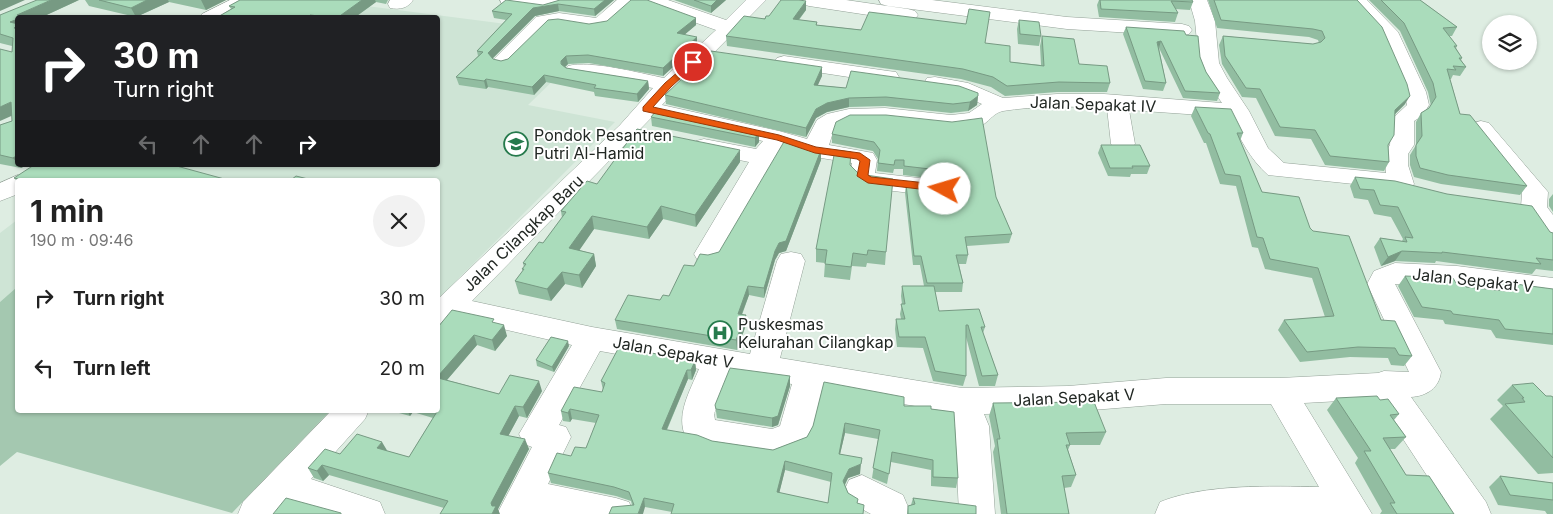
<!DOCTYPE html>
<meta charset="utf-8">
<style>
body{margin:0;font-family:Inter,sans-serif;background:#f2f2f2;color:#222;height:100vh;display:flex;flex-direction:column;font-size:19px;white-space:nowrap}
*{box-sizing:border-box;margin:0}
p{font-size:16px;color:#767676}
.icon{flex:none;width:28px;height:28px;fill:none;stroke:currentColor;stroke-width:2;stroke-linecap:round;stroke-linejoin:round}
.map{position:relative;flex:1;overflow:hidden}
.details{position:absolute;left:15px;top:178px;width:425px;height:235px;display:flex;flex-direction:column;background:#fff;border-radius:5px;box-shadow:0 1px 4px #0004}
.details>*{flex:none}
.guide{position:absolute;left:15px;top:15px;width:425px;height:152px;border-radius:5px;box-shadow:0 1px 4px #0004;background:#202124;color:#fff;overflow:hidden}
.buttons{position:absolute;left:1482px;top:15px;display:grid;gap:10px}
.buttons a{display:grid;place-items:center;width:55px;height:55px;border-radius:50%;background:#fff;box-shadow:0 1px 4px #0004;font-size:25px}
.pin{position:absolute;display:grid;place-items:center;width:42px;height:42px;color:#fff;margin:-21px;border:2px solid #fff;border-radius:50%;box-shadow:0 1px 5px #0007}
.me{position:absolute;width:55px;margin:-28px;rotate:276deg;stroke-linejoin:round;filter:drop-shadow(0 0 4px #0008)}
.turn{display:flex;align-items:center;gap:18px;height:105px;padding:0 15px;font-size:22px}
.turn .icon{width:65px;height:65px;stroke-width:2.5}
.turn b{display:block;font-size:35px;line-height:42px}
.lanes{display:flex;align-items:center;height:48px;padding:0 15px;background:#0003;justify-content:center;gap:25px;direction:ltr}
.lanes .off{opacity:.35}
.round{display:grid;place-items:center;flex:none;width:52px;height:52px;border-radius:26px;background:#f2f2f2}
.summary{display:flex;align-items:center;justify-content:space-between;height:85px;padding:0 15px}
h1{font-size:30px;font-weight:700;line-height:38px}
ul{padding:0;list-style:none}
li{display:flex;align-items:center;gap:15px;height:70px;padding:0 15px}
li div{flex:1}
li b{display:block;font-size:19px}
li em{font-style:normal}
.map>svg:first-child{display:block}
.built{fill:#cee4d5}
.green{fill:#a4c8b0}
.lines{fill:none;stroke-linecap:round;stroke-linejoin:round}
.minor-casing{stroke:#93a197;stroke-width:1}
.minor{fill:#fff;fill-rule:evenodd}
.wall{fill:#92bda1;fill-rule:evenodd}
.shaded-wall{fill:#779a83}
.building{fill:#aadcbb;stroke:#779a83;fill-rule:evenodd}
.route{fill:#ea580c;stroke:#983908}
.labels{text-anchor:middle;stroke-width:4;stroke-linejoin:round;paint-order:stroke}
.street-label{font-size:16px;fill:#212723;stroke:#fff}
.poi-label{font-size:16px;fill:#212723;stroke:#fff;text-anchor:start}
</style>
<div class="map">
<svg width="1553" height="514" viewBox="0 0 1553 514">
<rect width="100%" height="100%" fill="#deede2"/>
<path class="built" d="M320 0 513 25 480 56 564 70 528 105 615 122 438 299V180H74L95 165H438V18L210 17Z
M17 220V287L0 302V233Z"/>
<path class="green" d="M17 287 18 410H331L232 513 17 452 0 466V302Z"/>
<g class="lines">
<g class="minor-casing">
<path id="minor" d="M230 0H253L251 4 225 18H200L202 14Z
M390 0H413C408 8 400 10 390 8L388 4Z
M500 0H566C553 19 520 8 502 4Z
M617 0H637L608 27 591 30 559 25 549 26 509 65 502 67 495 65 492 61 536 17 559 13 596 18Z
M642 0H668L726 20 746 0H766L662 105 779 131 807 139 817 120 827 114 849 109 885 108 951 115 969 113 982 104 961 95 927 88 924 83 927 78 935 77 968 83 1003 98 1057 94H1104L1222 103 1205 78 1199 63 1195 21 1189 0H1207L1215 21 1219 63 1227 78 1249 111 1268 148 1284 163 1386 173 1384 154 1390 145 1392 119 1407 105 1404 92 1379 34 1347 0H1367L1398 32 1426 92 1429 105 1422 116 1414 121V145L1408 154V165L1414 184 1411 189 1402 192 1392 188 1268 175C1250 159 1240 139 1230 117L1129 110 1135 144 1131 149 1123 151 1115 149 1111 144 1107 108C1077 106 1032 106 1003 111 994 113 991 119 984 124 976 128 959 129 950 129 915 128 865 110 834 129L829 145 873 153 877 160 875 173 945 181 954 183 958 189 954 195 945 197 868 188 859 185 850 176 852 163 815 157 784 147 779 152 718 261 708 263 698 261 694 254 749 162 696 151 692 146 696 141 704 139 756 149 763 141 652 117 472 301 592 327 750 354 777 261 781 254 791 252 801 254 805 261 780 358 962 388 1068 386 1166 378H1280L1378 373 1384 371 1409 372 1367 284 1374 271 1395 263 1457 266 1553 278V298L1457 286 1395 284 1441 372C1439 388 1427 396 1411 397L1486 502 1491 514H1452L1377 399 1304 403 1372 514H1155L1160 502C1204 484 1271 486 1319 487L1271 404H1166L1068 412 984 414 989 426 995 514H959L955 426 950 412 822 390 811 435 806 445 773 458 713 449 686 438C675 415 690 391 699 369L600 351 559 425 566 427 571 437 548 484 616 498 629 502 634 514H497L532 447 524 444 519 434 572 345 455 318 449 324 438 326V299L620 125 653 88 568 74 564 70 568 66C591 60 639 73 664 78L716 30 644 4ZM729 375 792 384 780 426 772 429 715 420 714 414Z
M800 0H846L908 9 915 11 918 15 915 19 908 21 809 6 802 4Z
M879 0H932L1067 17 1182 24 1189 26 1192 30 1189 34 1182 36 1067 29 888 6 881 4Z
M784 56 888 71 896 72 899 77 896 82 888 83 777 66 774 62 777 58Z
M1481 121 1489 123 1548 192 1547 207 1553 215V244L1544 241 1521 207 1522 193 1469 128 1473 123Z
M18 175 27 178 28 180H18V194L0 201V183Z
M332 410H369L365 419 311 479 380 502 385 514H319L289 504 279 514H238L243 502Z
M862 475 903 495 911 514H871L849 502 844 491 849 480Z"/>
</g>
<use href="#minor" class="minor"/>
</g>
<path class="wall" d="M79 0 40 18H18V165H27L21 168 0 164V125L12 121V46L0 43V15Z
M85 0H226L206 10 169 2 136 17 89 6Z
M240 0H388L386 4 376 2 354 18H216L231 9 229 6Z
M560 0H614L595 16 559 11 535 16 492 59 501 61 508 59 589 24 696 18V25L684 35 697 45 663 76 589 63 568 64 565 67 566 68 648 81 649 89 638 102 595 96 594 92 546 82 534 95 488 87 486 89 459 85 456 77 478 56 477 51 506 20 494 18 492 11 543 5Z
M674 0H726L711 13Z
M1099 0H1192L1193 2 1190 10 1175 9 1178 13 1175 22 1099 17 1097 5Z
M1208 0H1357L1405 104 1395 114 1388 145 1389 162 1384 171 1325 165 1311 139 1275 136 1256 98 1242 97 1222 64 1219 45 1223 36 1313 44 1319 43 1318 40 1309 37 1217 28Z
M1369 0H1420L1457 27 1452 36H1449L1457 46 1456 48 1462 58 1461 60 1466 67 1460 76 1453 75 1451 79H1450L1460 114 1527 186 1520 195 1441 184 1414 177 1410 165V155L1416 145V122L1421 113 1429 108 1431 106 1428 92 1400 31Z
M806 10 799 20 817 22V25L985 43 1010 62 1041 65 1040 46 1042 36 1079 64 1110 83 1107 92H1057L1005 96 991 87 961 79 727 46 726 36 769 16Z
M1019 20 1041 36 1039 46 1018 44 1017 29Z
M1126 27 1186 35 1200 57 1206 72 1220 93 1217 101 1183 98 1159 48 1166 83 1163 91 1143 89 1123 34Z
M822 76 817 85 846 88 978 96 977 105 968 111 951 113 885 106 849 107 827 112 816 118 806 137 666 104 665 95Z
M1195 107 1243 133 1240 141 1262 192 1310 228 1381 320 1412 356 1404 366 1391 365 1388 358 1350 357 1300 362 1278 330 1284 320 1325 317 1312 278 1265 269 1258 248 1252 247 1236 186 1220 184 1206 143H1204L1191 116Z
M886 115 996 197 1012 234 1009 243 967 246 968 255 966 264H959L963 283 962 292H935L939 311 985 327 983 333 998 375 995 386H979L966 337V376L963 386 933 381 923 348 897 347 895 329 896 319H901L900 314 902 304 901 296 902 286H924L920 265H913L905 193 906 184 947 190 957 187 958 186 954 181 903 175V169H894L893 173 877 171 878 159 873 151 832 143V134Z
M651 117 759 133V142L755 147 652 126Z
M1101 145 1150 166 1147 174H1131L1130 177 1108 176 1098 153Z
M821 150V160L786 251 779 253 775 260 764 298 749 295 742 315 746 325 737 350 617 329 615 320 669 296 694 266 708 255 719 252Z
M740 162 696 227 663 219 649 239 594 229 579 250 594 254 596 266 582 288 565 284 551 301 519 294 515 281 523 271 522 269 524 267 523 263 543 243 562 218 561 211 597 184Z
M850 165 886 252 885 265 867 263 866 267 852 266 850 280 824 277 825 263 816 262V249Z
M1355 177 1553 233V271L1536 269 1532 274 1436 261 1435 263 1395 261 1381 266 1374 247 1380 238 1402 241 1403 239 1391 217 1374 214 1368 200 1354 198 1350 186Z
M14 178 228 180H18V182Z
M1553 194V212L1549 206V199Z
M1405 276 1456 283 1466 287 1495 290 1500 282 1553 289V345L1496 338 1491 330 1445 324 1443 320 1414 317 1398 286Z
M495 323 507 336 495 351 477 345 447 380 499 394 542 391 527 418 519 416 508 436 529 449 498 509 444 508 329 475 323 481 314 478 308 468 340 454 387 451 409 457 433 418 413 412 410 416 388 410H438V327Z
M569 346 554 372 537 366 536 360Z
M695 361 696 370 692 380 688 379 667 430 712 441 773 450 807 437 813 426 904 406 931 409 958 478 956 488 931 486V470L891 462 887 484 872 478 878 439 845 433 840 454 860 474 848 478 845 485 848 493 857 503 672 512 645 507 632 505 631 501 616 496 551 483 548 473 571 456 586 448 596 423 572 419 570 422 563 421 561 411 602 392 603 390 601 381ZM785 470 831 482 828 503 779 493Z
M790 376V386L778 425 772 427 717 418 715 405Z
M1512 385 1546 396 1553 397V473L1538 474 1490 419 1503 406 1497 400Z
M1336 398 1399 414 1394 420 1406 437 1395 449H1390L1406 475 1454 514H1380L1382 511 1355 463 1358 458 1327 410Z
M993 403 1106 432 1100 445H1070L1068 450 1076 475 1071 487 1064 488 1069 514H1001L993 452 995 446 989 416Z
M1500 476 1553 483V514H1547L1545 511 1498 505 1489 487Z
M913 498 976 514H907L908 506 911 505Z"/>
<path class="shaded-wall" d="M0 0H25L0 11Z
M51 0H79L40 18H19L17 15Z
M147 0H168L169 2 136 17 131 8Z
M201 0H226L206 10Z
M362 0H375L376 2 354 18H337Z
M605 0H614L595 16 594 9Z
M717 0H726L711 13V6Z
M806 1V10L792 28 793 19Z
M558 4 559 11 535 16 490 61 488 53 533 8Z
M696 18V25L677 41V33Z
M18 19V33L10 22Z
M697 37V45L663 76V68Z
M1161 41 1159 48 1157 42Z
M566 56 568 64 563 69V71L561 61Z
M822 67V76L814 94V85Z
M544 75 546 82 534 95 532 87Z
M486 79 488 87 486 89 484 81Z
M648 81 649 89 638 102 637 94Z
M978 96 977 105 968 111 970 102Z
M1410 96 1405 104 1390 119 1395 110Z
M849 98V107L827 112 816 118 806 137V128L816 109 827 103Z
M11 102 18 113 0 121V107Z
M759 133V142L755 147V138Z
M740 150V162L696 227 695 215Z
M821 150V160L786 251 779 253 775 260 764 298V288L775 251Z
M18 155V164L13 158Z
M19 165H27L21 168Z
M661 206 663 219 649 239 647 227Z
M592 216 594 229 572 261 569 248Z
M1402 251 1395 261 1381 266 1388 257Z
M594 254 596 266 582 288 579 275Z
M562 272 565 284 551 301 547 289Z
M748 286 749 295 738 324V314Z
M746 315V325L737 350 736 340Z
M504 325 507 336 495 351 492 340Z
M474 335 477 345 440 388 438 381V376Z
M568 341 569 346 554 372 552 367Z
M695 361 696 370 692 380 691 370Z
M687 370 688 379 663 438 662 429Z
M790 376V386L778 425 772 427V418Z
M539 381 542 391 527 418 523 407Z
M515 406 519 416 504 444 500 434Z
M570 409 572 419 570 422 568 413Z
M407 410H411L413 412 410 416Z
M845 423V433L838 463 839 454Z
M525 439 529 449 498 509 500 514H492L491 503Z
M382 442 388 452 377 448Z
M785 461V470L777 502V492Z
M861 464 860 474 848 478 842 490 843 481 849 469Z
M322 465 329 475 323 481 317 471Z
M644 498 645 507 643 514H638Z"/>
<path class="building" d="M37 0H51L17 15 23 16 18 18V19L10 22 18 24V26L14 28H18V88H16L18 89V155L13 158 0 155V125L12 121 11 102 0 107V49L12 52 13 38 0 34V15Z
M99 0H147L131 8Z
M240 0H362L337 18 310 15 307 18H216L235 7 229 6Z
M506 0 543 5 560 0H605L594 9 558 4 533 8 488 53 493 59 501 61 508 59 548 20 558 19 589 24 607 21 631 0H647L696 18 677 33 697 37 663 68 588 55 566 56 561 61V64L566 68 648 81 637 94 594 88 596 85 544 75 532 87 486 79 484 81 456 77 483 52 477 51 512 14 492 11Z
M694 0H717L711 6Z
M781 0H799L806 1 793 19 817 22 816 25 861 30 869 12 966 24 969 9 990 12 985 43 1010 46V62L1044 66 1042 36 1074 39 1079 64 1107 66 1110 83 1059 82 1007 86 993 77 963 69 726 36 744 16 765 19 766 16H769Z
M1100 0H1192L1193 2 1171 1 1178 13 1101 9Z
M1214 0H1357L1382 27 1407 84 1410 96 1395 110 1394 135 1388 145 1389 162 1330 156 1315 130 1280 127 1260 89 1246 88 1225 56 1223 36 1313 44 1321 42 1325 38 1322 31 1313 29 1221 20Z
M1381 0H1420L1457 27 1443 28 1457 46H1454L1462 58H1459L1466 67 1453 66 1456 70 1447 69 1460 114 1470 115 1527 186 1448 175 1420 168 1416 156V145L1422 136 1421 113 1429 108 1436 97 1433 83 1404 23Z
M1019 20 1039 22 1041 36 1020 34Z
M1126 27 1184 31 1186 35 1198 36 1200 57 1206 72 1220 93 1185 91 1161 41 1157 42 1166 83 1145 81Z
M711 51 822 67 814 85 846 88 851 71 959 86 978 93V96L970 102 953 104 886 97 849 98 827 103 816 109 806 128 665 95Z
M1195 107 1231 109 1243 133H1237L1262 192 1299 197 1310 228 1313 231 1349 236 1381 320 1395 321 1412 356 1399 355 1395 348 1358 347 1307 352 1284 320 1334 316 1318 268 1270 259 1263 238 1257 237 1240 176 1225 174 1210 134 1208 133Z
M656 111 759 133 755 138 651 117Z
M850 115H886L952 122 982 118 996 197 1012 234 965 237 968 255H956L963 283H927L921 256H914L906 184 947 190 957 187 961 179 956 172 904 166V160H895L894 165 878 163 880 150 874 142 832 134 836 122Z
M637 129 740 150 695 215 661 206 647 227 592 216 569 248 594 254 579 275 562 272 547 289 515 281 524 269H522L526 264 523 263 539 242 543 243 566 212 561 211 587 181 597 184Z
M785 140 821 150 786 241 779 243 775 251 764 288 748 286 738 314 746 315 736 340 615 320 628 295 660 300 663 295 669 296 684 265 694 266 700 254 708 255 719 252Z
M1101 145H1140L1150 166H1132L1133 168H1110Z
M835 150 851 152 850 165 859 174 893 179 886 252 868 250 867 255 853 253 851 267 825 264 827 250 816 249Z
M34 165H173L228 180H112L109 179 107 180H25L14 178Z
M296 176 312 180H291Z
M1355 177 1395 181 1447 194 1532 206 1550 232 1553 233V260L1536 258 1541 264 1442 252V253L1402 251 1388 257 1380 238 1407 242 1405 237 1413 238 1398 207 1380 205 1374 190 1360 189Z
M1405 276 1453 278 1456 283 1465 284 1466 287 1506 291 1500 282 1553 289V334L1505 329 1499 320 1453 314 1451 311 1422 307Z
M902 286H934L939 311 979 309 985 327H981L998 375 982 376 968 325H966V376L935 371 925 337H899L896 319H905L901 304H905Z
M452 310 494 319 492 322 504 325 492 340 474 335 438 376V327Z
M551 337 568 341 552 367 536 360Z
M619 347 695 361 691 370H687L662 429 697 435 712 441 773 450 807 437 813 426 824 382 904 397V406H931V409L954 412 958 478 933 477V460L892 452 889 474 873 468 880 430 845 423 839 454 862 458 861 464 849 469 843 481 848 493 858 499 857 503 864 505 863 514H671L674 504 644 498 638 514H609L612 507 634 505 629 492 614 487 548 473 557 453 571 456 575 447 586 448 599 415 570 409 568 413 561 411 574 387 602 392 605 383 601 381ZM785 461 832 473 828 503 777 492Z
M730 368 790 376 778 416 772 418 716 409 715 405Z
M510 375 539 381 523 407 515 406 500 434 525 439 491 503 492 506H496L492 514H440L448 501 322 465 317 471 308 468 325 449 340 454 357 434 382 442 377 448 409 457 438 410V378L499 394Z
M1533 383 1546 396H1551L1553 397V458L1505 404 1525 402 1522 398H1524L1512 385Z
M1377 396 1380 400 1388 399 1399 414 1390 415 1406 437 1383 438 1406 475 1429 476 1454 514H1397L1390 503H1395L1364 451H1371L1336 398Z
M1094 402 1106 432 1066 433 1070 445H1066L1076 475 1062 476 1069 514H1007L997 439H1000L993 403Z
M1500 476 1553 483V500L1510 495Z
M286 498 341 513V514H273Z
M913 498 976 506V514H908V506L915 504Z"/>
<path class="route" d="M693 59 698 62 696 64 671 87 653 107 779 135 816 147 860 153 870 160 868 175 871 177 945 185 950 189 945 192 868 183 857 176 860 161 857 159 815 153 777 140 643 111V107L665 83Z"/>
<defs>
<g id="school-ring" transform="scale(1.25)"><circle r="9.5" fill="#fff" stroke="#267a4c" stroke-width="1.5"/><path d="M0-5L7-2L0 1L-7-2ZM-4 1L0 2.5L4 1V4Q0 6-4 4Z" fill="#267a4c"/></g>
<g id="hospital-ring" transform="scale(1.25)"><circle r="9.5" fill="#fff" stroke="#267a4c" stroke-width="1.5"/><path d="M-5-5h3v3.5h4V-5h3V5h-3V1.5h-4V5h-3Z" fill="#267a4c"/></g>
</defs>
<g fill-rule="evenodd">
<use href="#school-ring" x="516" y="144"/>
<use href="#hospital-ring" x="720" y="333"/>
</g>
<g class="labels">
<g class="street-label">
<text transform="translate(1093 104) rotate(2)" y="6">Jalan Sepakat IV</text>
<text transform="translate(523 233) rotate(-44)" y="6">Jalan Cilangkap Baru</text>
<text transform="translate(1473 280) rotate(6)" y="6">Jalan Sepakat V</text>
<text transform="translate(673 352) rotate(10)" y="6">Jalan Sepakat V</text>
<text transform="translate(1074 397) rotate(-3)" y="6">Jalan Sepakat V</text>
</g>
<g class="poi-label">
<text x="534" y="141">Pondok Pesantren<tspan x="534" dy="18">Putri Al-Hamid</tspan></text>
<text x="738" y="330">Puskesmas<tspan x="738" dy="18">Kelurahan Cilangkap</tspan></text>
</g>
</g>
</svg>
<div class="buttons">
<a><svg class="icon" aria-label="layers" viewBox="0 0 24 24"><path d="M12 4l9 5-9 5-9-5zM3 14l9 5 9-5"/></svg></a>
</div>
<div class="pin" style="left:693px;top:62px;background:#d93025"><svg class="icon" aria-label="arrive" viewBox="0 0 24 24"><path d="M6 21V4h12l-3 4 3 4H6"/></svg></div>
<svg class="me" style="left:945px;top:189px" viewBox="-20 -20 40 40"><circle r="19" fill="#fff"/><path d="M0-13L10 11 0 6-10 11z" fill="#ea580c"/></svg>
<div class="guide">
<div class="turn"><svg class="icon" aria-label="right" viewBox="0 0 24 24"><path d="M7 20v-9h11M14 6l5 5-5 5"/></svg><div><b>30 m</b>Turn right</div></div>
<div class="lanes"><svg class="icon off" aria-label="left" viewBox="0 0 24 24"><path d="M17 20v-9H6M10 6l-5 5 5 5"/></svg><svg class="icon off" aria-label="ahead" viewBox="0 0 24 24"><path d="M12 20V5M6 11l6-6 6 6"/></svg><svg class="icon off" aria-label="ahead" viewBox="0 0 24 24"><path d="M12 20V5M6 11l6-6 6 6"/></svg><svg class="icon" aria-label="right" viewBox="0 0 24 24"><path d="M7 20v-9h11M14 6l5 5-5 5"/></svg></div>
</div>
<section class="details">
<div class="summary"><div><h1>1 min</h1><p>190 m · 09:46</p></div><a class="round"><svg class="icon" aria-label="close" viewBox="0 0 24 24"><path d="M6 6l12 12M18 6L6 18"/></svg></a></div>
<ul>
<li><svg class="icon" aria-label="right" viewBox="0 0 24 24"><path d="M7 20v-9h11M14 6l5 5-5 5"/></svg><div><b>Turn right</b></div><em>30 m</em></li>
<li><svg class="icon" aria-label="left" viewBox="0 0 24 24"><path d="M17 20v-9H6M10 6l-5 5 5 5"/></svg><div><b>Turn left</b></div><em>20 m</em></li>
</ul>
</section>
</div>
